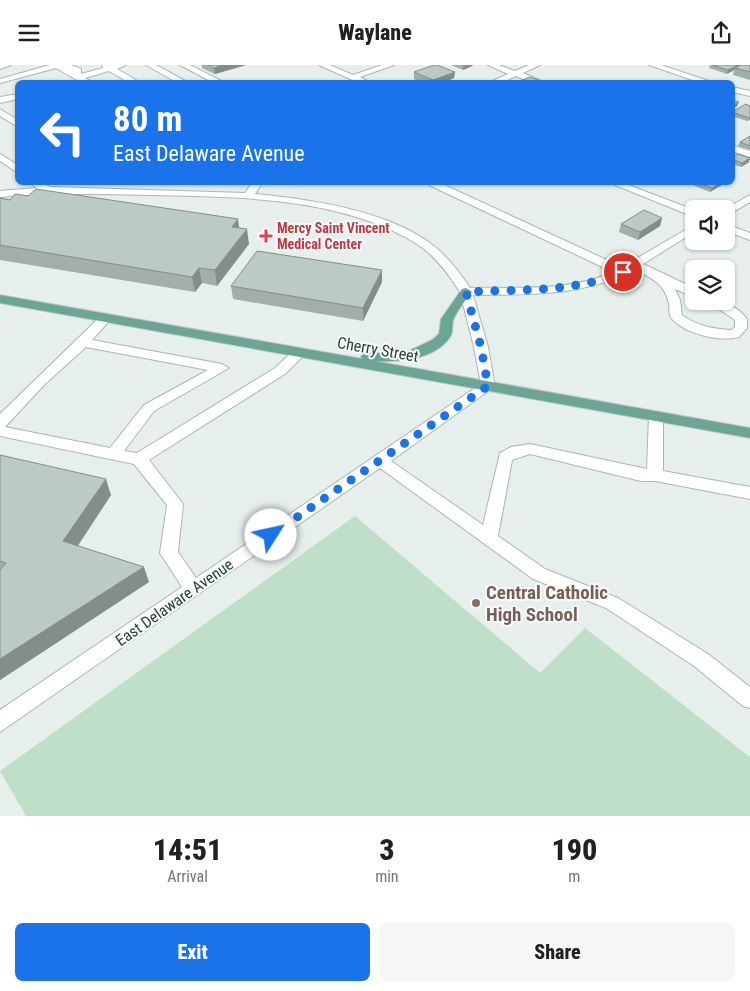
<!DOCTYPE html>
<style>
body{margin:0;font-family:"Roboto Condensed",sans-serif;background:#f6f6f6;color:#202124;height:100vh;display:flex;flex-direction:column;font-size:19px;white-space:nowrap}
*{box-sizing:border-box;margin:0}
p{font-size:16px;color:#757577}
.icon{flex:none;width:28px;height:28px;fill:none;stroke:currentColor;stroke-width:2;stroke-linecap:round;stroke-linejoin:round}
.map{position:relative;height:751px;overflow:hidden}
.drawer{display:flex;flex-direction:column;background:#fff;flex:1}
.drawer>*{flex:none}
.top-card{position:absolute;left:15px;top:15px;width:720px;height:105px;border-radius:8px;box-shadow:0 1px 4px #0004;background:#1a73e8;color:#fff;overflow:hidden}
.buttons{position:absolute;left:685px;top:135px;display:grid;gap:10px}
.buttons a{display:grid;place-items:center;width:50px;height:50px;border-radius:8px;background:#fff;box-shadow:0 1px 4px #0004;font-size:25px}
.pin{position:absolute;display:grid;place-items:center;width:42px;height:42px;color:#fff;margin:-21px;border:2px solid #fff;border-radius:50%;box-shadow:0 1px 5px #0007}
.me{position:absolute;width:55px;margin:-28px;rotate:55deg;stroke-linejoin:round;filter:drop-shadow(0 0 4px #0008)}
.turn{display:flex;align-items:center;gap:18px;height:105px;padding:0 15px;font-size:22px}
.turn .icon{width:65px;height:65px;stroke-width:2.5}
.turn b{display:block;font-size:35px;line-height:42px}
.eta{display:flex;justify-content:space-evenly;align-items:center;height:85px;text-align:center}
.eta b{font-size:30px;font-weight:800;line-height:35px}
.button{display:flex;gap:10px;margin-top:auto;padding:10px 15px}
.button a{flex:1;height:58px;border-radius:8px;background:#1a73e8;color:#fff;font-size:20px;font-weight:800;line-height:58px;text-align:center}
.button a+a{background:#f6f6f6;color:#202124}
header{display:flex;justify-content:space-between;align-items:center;height:65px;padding:0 15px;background:#fff;font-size:22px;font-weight:800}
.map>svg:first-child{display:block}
.green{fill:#bfe0c8}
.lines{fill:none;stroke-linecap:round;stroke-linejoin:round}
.minor-casing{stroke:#a8b8b2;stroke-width:2}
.major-casing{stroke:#c2cac8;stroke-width:2}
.minor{fill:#fff;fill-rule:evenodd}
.major{fill:#6aa596;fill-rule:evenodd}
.wall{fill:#a1aea9}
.shaded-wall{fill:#838d89}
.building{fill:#bbcac4;stroke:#838d89}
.route{stroke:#1a73e8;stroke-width:9;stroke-dasharray:0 16.2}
.health-dot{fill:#e0444e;stroke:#f7fbf9;stroke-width:2}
.education-dot{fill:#8d6e63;stroke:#f7fbf9;stroke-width:2}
.labels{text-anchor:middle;stroke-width:4;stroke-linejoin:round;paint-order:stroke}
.far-health-label{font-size:14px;font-weight:bold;fill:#be3a42;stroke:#f7fbf9;text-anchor:start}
.street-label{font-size:16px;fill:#24423a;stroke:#f7fbf9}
.near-education-label{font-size:19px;font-weight:bold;fill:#785e54;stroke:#f7fbf9;text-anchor:start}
</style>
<header><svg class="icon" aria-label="menu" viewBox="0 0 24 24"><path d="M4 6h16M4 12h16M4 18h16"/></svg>Waylane<svg class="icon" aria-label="share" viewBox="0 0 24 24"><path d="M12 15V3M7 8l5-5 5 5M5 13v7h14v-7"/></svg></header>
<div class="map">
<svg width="750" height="751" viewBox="0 0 750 751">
<rect width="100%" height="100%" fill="#e6efeb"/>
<path class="green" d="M355 451 540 608 585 563 750 692V751H26L0 706Z"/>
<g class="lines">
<g class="minor-casing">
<path id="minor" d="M0 0H11L0 4Z
M50 0H71L81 4V9L103 3 102 0H126L117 4 141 18H130L109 6 85 13 94 18H82L56 3 0 18V14Z
M146 0H156L189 18H178Z
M180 0H190L225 18H214Z
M319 0H330L353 10 382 0H394L360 12 371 18H359Z
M488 0H499L515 6 529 0H540L523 8 546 18H533L516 11 500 18H488L508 9Z
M649 0H661L715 18H701Z
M732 22 750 26V31L732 27Z
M18 29V34L0 38V32Z
M0 44 18 55V62L0 51Z
M732 80 750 86V92L732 86Z
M0 89 18 100V108L0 96Z
M30 118H42L50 122 245 128 252 118H262L255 129C309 134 385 145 430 178 446 190 459 206 470 223 516 222 569 227 613 207L429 120 428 118H440L622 202 694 160V167L643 199 694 223V232L675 224 680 235 682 250C697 261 713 264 731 265L735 262V255L707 236C724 236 736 240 747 254V263L739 272C719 277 686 269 672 254 668 250 670 244 669 239 665 219 651 213 635 204 585 232 528 229 473 230L488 282 495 321 391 396 483 460 500 388 511 382 530 379 647 404 649 351 651 347H661L663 351V406L750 422V434L655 416H641L530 389 512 395 498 471 545 504 618 533 708 589 750 622V643L743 641 694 601 606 543 533 514 380 403 0 667V645L182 522 160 488 167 440 134 399 0 371V349L102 250H110L112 253 92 275 222 299 229 303 154 346 124 386 137 388 275 303 294 285 299 284 306 288 285 309 149 395 183 439 178 487 196 513 481 319 474 282 460 227C448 208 434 189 414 177 336 131 236 132 148 130 98 129 49 128 0 132V126L37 123ZM86 282 208 305 144 340 110 383 5 362 44 320Z
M610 118H623L694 145V152Z
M750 130V137L726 151 725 144Z
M726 159 750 168V175L726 166Z"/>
</g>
<g class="major-casing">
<path id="major" d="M466 223 472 227C466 235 458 244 454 253 451 259 454 267 450 272 435 295 398 297 374 296L750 363V373L0 238V230L363 294 361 292 363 289 409 286 432 275 439 269 441 254 462 224Z"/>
</g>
<use href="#minor" class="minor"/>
<use href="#major" class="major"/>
</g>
<path class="wall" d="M202 0H246L215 9 202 3Z
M451 0H473L472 1 463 5Z
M710 0H750V15L733 10 734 5 727 9 709 3Z
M414 7H455L454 13 443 18H422L414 14Z
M750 41V55L747 56 732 51V47Z
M750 71V85L738 81 740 77Z
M732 92 749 97 741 102 732 99Z
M694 118H725L710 127 693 120Z
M0 133 239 163 249 179 217 221 202 218 195 227 0 195Z
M662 153 660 161 638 175 619 167 621 159Z
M382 217 363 256 233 234 231 221Z
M0 390 111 430 78 481 149 517 0 615Z"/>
<path class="shaded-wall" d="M222 0H246L215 9 214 3Z
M467 0H473L472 1 463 5V1Z
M739 0H741L735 3 734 5 727 9 728 5Z
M455 7 454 13 443 18H433V15Z
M739 37 737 41 732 44V41Z
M750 93 749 97 741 102 742 98Z
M720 118H725L710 127 712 123Z
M662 153 660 161 638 175 640 167Z
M238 154 240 169 232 162Z
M247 164 249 179 217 221 215 205Z
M199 203 202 218 195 227 192 212Z
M382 205V217L363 256V243Z
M106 414 111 430 70 492 63 476Z
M144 502 149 517 0 615V594Z"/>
<path class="building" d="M208 0H222L214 3Z
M434 0H437L455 7 433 15 414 7Z
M712 0H739L728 5Z
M741 0H750V7L735 3Z
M530 12 546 18H520L517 17Z
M732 35 739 37 732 41Z
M746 39 750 41V52L749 53 732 47Z
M750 71V81L740 77Z
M738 89 750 93 742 98 732 94V92Z
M698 118H720L712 123Z
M36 124 238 154 232 162 247 164 215 205 199 203 192 212 0 180V133L10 135 15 129 28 131Z
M644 145 662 153 640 167 621 159Z
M257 186 382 205 363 243 231 221Z
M0 390 106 414 63 476 144 502 0 594V505L6 498 0 496Z"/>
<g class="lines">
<path class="route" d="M271 470 488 321 481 282 466 227C518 224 574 228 623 207"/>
</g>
<path class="health-dot" d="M263.5 163.5h5v5h5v5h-5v5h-5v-5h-5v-5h5z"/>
<circle class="education-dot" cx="476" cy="538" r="5"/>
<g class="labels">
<g class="far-health-label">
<text x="277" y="168">Mercy Saint Vincent<tspan x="277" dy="16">Medical Center</tspan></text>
</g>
<g class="street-label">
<text transform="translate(378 284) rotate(10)" y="6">Cherry Street</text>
<text transform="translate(174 537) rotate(-35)" y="6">East Delaware Avenue</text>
</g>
<g class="near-education-label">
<text x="486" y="534">Central Catholic<tspan x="486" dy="22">High School</tspan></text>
</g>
</g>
</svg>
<div class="buttons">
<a><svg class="icon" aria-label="sound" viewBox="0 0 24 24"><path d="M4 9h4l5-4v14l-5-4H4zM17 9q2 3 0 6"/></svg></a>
<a><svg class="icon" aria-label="layers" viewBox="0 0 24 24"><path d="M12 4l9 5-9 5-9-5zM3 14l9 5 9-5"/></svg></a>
</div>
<div class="pin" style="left:623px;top:207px;background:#d93025"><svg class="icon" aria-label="arrive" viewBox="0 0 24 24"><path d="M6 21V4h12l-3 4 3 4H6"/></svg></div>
<svg class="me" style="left:271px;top:470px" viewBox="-20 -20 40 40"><circle r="19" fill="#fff"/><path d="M0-13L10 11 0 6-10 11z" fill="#1a73e8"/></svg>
<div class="top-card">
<div class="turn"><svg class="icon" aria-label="left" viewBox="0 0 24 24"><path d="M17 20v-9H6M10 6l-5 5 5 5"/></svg><div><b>80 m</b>East Delaware Avenue</div></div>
</div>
</div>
<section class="drawer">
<div class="eta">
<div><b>14:51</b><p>Arrival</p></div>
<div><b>3</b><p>min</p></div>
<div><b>190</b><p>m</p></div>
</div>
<div class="button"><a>Exit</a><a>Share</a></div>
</section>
